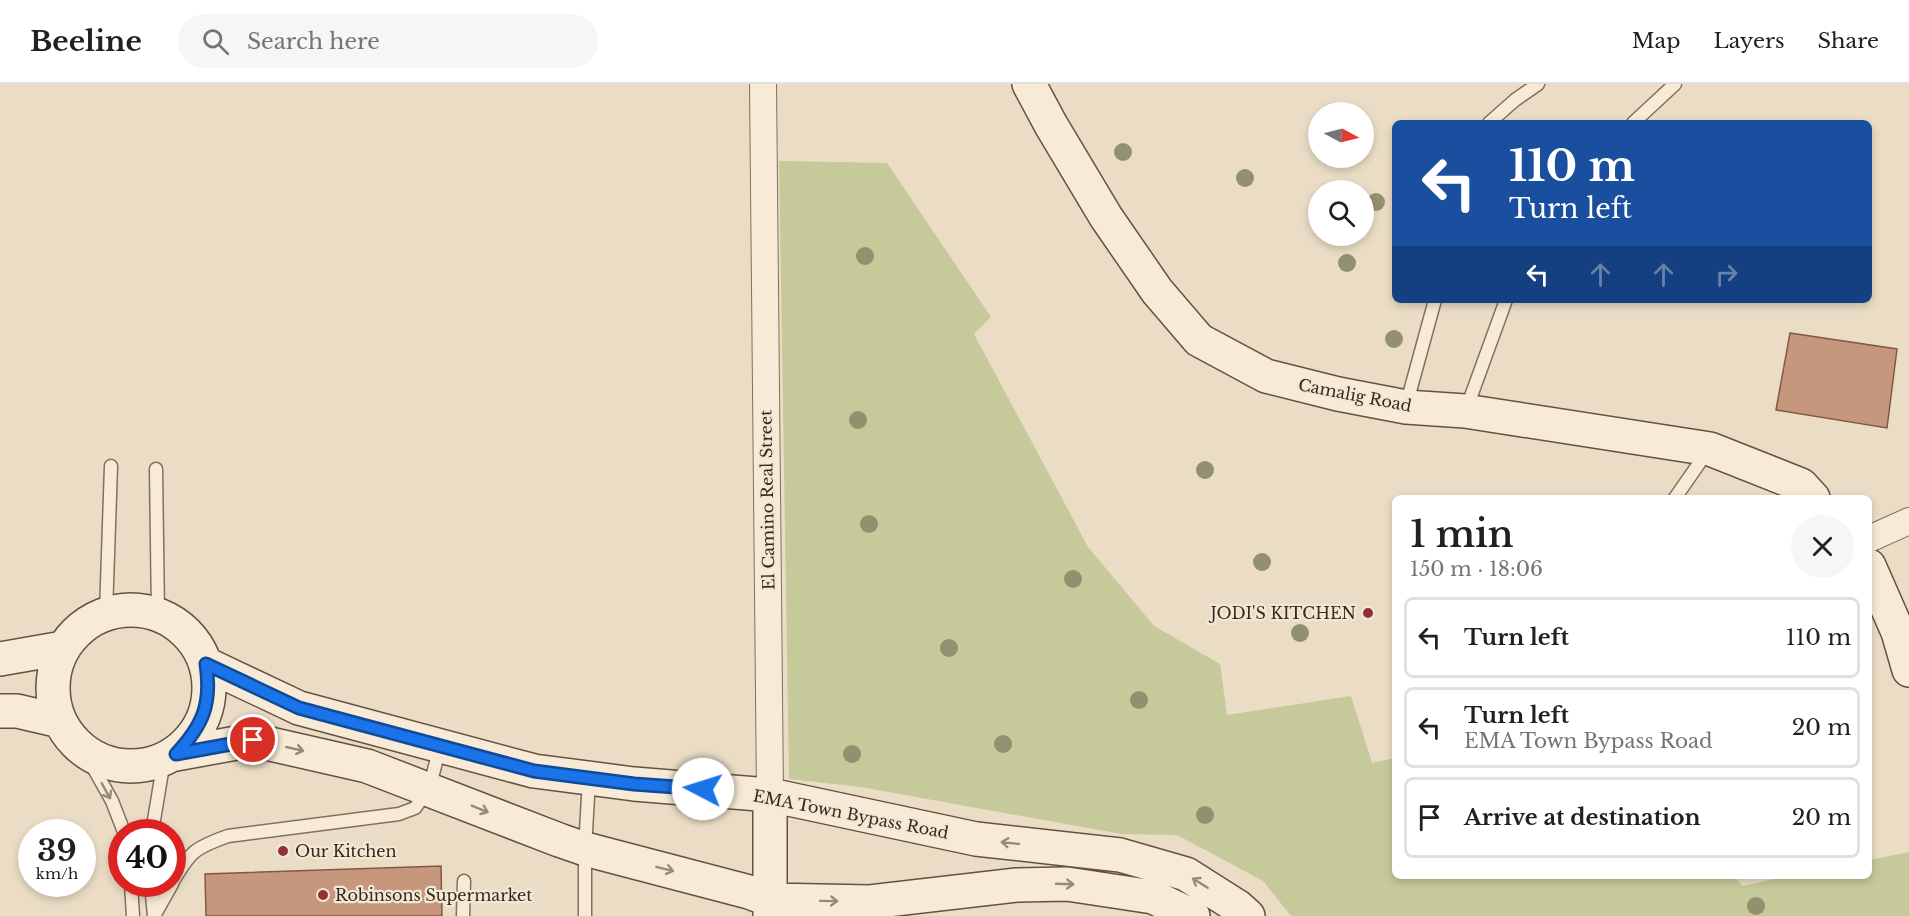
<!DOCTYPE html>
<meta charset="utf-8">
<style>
body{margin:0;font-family:"Libre Baskerville",serif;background:#f6f6f6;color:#202124;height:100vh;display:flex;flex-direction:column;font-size:22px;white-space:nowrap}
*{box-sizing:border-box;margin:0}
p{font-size:20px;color:#757577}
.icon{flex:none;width:33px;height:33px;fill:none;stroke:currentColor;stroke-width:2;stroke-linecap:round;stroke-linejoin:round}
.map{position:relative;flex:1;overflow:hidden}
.sheet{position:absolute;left:1392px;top:411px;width:480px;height:384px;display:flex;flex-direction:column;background:#fff;border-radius:9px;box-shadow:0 3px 9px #0003}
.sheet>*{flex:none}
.top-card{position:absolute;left:1392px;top:36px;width:480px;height:183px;border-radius:9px;box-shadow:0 3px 9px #0003;background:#1a4fa0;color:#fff;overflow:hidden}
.needle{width:39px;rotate:97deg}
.tools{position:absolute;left:1308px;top:18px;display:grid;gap:12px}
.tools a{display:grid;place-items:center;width:66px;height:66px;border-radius:50%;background:#fff;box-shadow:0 3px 9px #0003;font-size:30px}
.speed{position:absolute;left:18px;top:735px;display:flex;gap:12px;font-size:30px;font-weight:700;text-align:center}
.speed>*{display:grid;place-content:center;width:78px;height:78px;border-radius:50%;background:#fff;box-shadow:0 3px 9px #0003;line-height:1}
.speed small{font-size:15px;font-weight:400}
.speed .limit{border:9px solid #d22;background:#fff;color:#111}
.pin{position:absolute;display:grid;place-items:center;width:51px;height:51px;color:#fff;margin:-26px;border:3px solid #fff;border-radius:50%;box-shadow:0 2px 6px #0007}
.me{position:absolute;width:66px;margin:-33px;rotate:275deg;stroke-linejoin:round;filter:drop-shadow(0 0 4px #0008)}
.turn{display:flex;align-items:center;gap:21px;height:126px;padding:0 18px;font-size:27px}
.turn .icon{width:78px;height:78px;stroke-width:2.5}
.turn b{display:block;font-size:42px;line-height:51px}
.lanes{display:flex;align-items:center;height:57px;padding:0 18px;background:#0003;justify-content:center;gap:30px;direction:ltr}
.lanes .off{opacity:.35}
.round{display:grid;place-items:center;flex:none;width:63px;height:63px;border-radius:32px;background:#f6f6f6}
.head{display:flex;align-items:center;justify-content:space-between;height:102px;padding:0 18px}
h1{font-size:36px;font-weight:600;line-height:45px}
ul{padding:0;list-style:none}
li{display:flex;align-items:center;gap:18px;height:81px;margin:0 12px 9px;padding:0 6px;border:3px solid #e0e0e0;border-radius:9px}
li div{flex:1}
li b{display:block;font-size:22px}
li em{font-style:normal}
header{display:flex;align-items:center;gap:36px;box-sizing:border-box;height:84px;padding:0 30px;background:#fff;border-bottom:2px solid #e0e0e0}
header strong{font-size:28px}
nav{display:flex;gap:33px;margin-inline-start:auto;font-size:21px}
.search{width:420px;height:54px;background:#f6f6f6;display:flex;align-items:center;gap:15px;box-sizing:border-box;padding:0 21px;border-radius:33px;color:#757577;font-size:22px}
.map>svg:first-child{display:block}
.green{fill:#c6c999}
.building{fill:#c7977d;stroke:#835843;stroke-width:1.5}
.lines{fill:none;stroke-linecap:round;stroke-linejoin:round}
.lane-casing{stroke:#856f5c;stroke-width:15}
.street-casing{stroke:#856f5c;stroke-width:28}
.secondary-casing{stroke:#67503f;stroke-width:36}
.lane{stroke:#f7ebd7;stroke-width:12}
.street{stroke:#f7ebd7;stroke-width:26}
.secondary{stroke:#f7ebd7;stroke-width:33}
.tree{fill:#92906e}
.oneway{stroke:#968a7b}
.route-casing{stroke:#114b97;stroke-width:15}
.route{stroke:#1a73e8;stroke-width:10}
.poi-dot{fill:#903037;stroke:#f3e8d4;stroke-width:2}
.labels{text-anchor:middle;stroke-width:4.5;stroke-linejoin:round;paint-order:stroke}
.street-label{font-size:16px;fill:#36291f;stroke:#f3e8d4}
.poi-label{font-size:16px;fill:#36291f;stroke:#f3e8d4;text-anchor:start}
</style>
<header>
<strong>Beeline</strong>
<div class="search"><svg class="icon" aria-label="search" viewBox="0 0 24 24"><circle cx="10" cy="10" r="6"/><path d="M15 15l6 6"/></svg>Search here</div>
<nav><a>Map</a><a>Layers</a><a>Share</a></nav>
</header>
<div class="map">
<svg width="1909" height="832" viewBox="0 0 1909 832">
<rect width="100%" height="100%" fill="#ebddc5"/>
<path class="green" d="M779 77 887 79 991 233 974 250 1088 463 1154 542 1220 580 1227 631 1351 612 1372 679 1395 674V792H1734L1742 802 1790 792H1869V776L1909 768V832H1291L1263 797 1177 751 1121 750 861 703 789 695Z"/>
<path class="building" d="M1790 249 1897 265 1887 344 1776 326Z
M441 782 442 832H206L205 790Z"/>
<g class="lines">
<g class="lane-casing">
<path id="lane" d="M1489 39 1515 16 1538 0
M1633 39 1675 0
M1406 322 1435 216
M1466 326 1506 216
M156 385 158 530
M1675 414 1707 368
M106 529 111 382
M84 667 112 717 124 748
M152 748 164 676
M172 799C190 768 194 764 228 752L399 730 415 724 429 705 440 663
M131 800 133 832
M151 800 154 832
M154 832 172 800
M463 832 464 797
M585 832V765L589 695"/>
</g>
<g class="street-casing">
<path id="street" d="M763 0 770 711
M1869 455 1909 437"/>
</g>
<g class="secondary-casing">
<path id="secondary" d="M1029 0 1051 41 1106 133 1157 207 1199 256 1266 292 1338 310 1406 323 1465 327 1710 365 1801 401 1813 414
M1869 482 1898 548 1909 586
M53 604a78 78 0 1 1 156 0a78 78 0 1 1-156 0Z
M0 575 63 564
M206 580 299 624 534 687 634 700 770 711 976 755 1120 771 1186 790 1238 823 1248 832
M0 627H17L60 637
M176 670 253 656 367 682 559 756 585 765 749 808 770 816 870 818 1017 801 1067 800 1153 813 1193 832
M770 711V832"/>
</g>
<use href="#lane" class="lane"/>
<use href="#street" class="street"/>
<use href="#secondary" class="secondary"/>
</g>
<g class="tree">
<circle cx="1123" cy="68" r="9"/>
<circle cx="1245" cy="94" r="9"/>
<circle cx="1376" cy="118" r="9"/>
<circle cx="865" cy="172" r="9"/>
<circle cx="1347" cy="179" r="9"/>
<circle cx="1394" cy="255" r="9"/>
<circle cx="858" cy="336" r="9"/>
<circle cx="1205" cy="386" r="9"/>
<circle cx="869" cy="440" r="9"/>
<circle cx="1262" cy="478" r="9"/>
<circle cx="1073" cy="495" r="9"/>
<circle cx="1300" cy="549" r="9"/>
<circle cx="949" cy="564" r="9"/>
<circle cx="1139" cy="616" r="9"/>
<circle cx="1003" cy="660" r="9"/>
<circle cx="852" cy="670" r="9"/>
<circle cx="1205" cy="731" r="9"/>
<circle cx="1756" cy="822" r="9"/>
</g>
<defs><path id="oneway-shaft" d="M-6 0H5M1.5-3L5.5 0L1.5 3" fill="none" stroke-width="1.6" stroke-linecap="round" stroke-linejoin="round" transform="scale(1.5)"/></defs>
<g class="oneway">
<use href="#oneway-shaft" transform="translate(295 665) rotate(13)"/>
<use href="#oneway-shaft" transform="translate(106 707) rotate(61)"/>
<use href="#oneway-shaft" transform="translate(480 725) rotate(22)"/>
<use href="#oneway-shaft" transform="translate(1010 759) rotate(-174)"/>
<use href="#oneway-shaft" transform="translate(665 785) rotate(14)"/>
<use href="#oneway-shaft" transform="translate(1200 799) rotate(-148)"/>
<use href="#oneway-shaft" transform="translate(1065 800) rotate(2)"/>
<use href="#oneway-shaft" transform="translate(829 817) rotate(1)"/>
</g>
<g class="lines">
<g class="route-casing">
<path id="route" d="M253 656 176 670C203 641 212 620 206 580L299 624 534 687 634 700 703 705"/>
</g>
<use href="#route" class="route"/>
</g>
<g class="poi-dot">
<circle cx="1368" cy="529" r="6"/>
<circle cx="283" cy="767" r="6"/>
<circle cx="323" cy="811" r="6"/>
</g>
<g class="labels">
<g class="street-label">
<text transform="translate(1355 311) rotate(11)" y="6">Camalig Road</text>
<text transform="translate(767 416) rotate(-91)" y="6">El Camino Real Street</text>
<text transform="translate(851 730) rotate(11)" y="6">EMA Town Bypass Road</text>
</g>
<g class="poi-label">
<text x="1356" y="535" text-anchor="end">JODI'S KITCHEN</text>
<text x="295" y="773">Our Kitchen</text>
<text x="335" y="817">Robinsons Supermarket</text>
</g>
</g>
</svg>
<div class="tools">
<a><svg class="needle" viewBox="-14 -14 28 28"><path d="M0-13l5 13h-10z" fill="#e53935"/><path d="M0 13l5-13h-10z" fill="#757577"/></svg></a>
<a><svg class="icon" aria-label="search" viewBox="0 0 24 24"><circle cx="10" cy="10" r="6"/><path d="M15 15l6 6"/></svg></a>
</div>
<div class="speed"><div>39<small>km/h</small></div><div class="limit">40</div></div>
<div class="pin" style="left:253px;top:656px;background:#d93025"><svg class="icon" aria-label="arrive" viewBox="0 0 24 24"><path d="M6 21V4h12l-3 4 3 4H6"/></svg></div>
<svg class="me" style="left:703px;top:705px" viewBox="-20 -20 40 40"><circle r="19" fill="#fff"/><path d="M0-13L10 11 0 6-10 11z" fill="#1a73e8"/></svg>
<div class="top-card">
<div class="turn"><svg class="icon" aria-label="left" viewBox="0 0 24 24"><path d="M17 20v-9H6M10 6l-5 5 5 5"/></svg><div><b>110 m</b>Turn left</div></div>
<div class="lanes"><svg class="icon" aria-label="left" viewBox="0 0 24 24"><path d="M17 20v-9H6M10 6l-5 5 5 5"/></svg><svg class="icon off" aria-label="ahead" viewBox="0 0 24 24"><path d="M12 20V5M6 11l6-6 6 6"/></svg><svg class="icon off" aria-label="ahead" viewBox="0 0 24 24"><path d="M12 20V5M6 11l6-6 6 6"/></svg><svg class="icon off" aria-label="right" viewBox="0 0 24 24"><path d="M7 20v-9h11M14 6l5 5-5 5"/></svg></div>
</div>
<section class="sheet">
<div class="head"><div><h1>1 min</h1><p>150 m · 18:06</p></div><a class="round"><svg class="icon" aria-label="close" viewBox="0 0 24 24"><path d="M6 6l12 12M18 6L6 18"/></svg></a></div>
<ul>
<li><svg class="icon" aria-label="left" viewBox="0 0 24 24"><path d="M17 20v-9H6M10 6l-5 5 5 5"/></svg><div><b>Turn left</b></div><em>110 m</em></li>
<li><svg class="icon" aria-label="left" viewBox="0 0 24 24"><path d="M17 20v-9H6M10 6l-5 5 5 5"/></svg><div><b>Turn left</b><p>EMA Town Bypass Road</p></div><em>20 m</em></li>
<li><svg class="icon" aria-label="arrive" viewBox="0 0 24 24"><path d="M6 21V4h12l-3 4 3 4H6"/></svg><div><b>Arrive at destination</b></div><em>20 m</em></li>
</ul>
</section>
</div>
